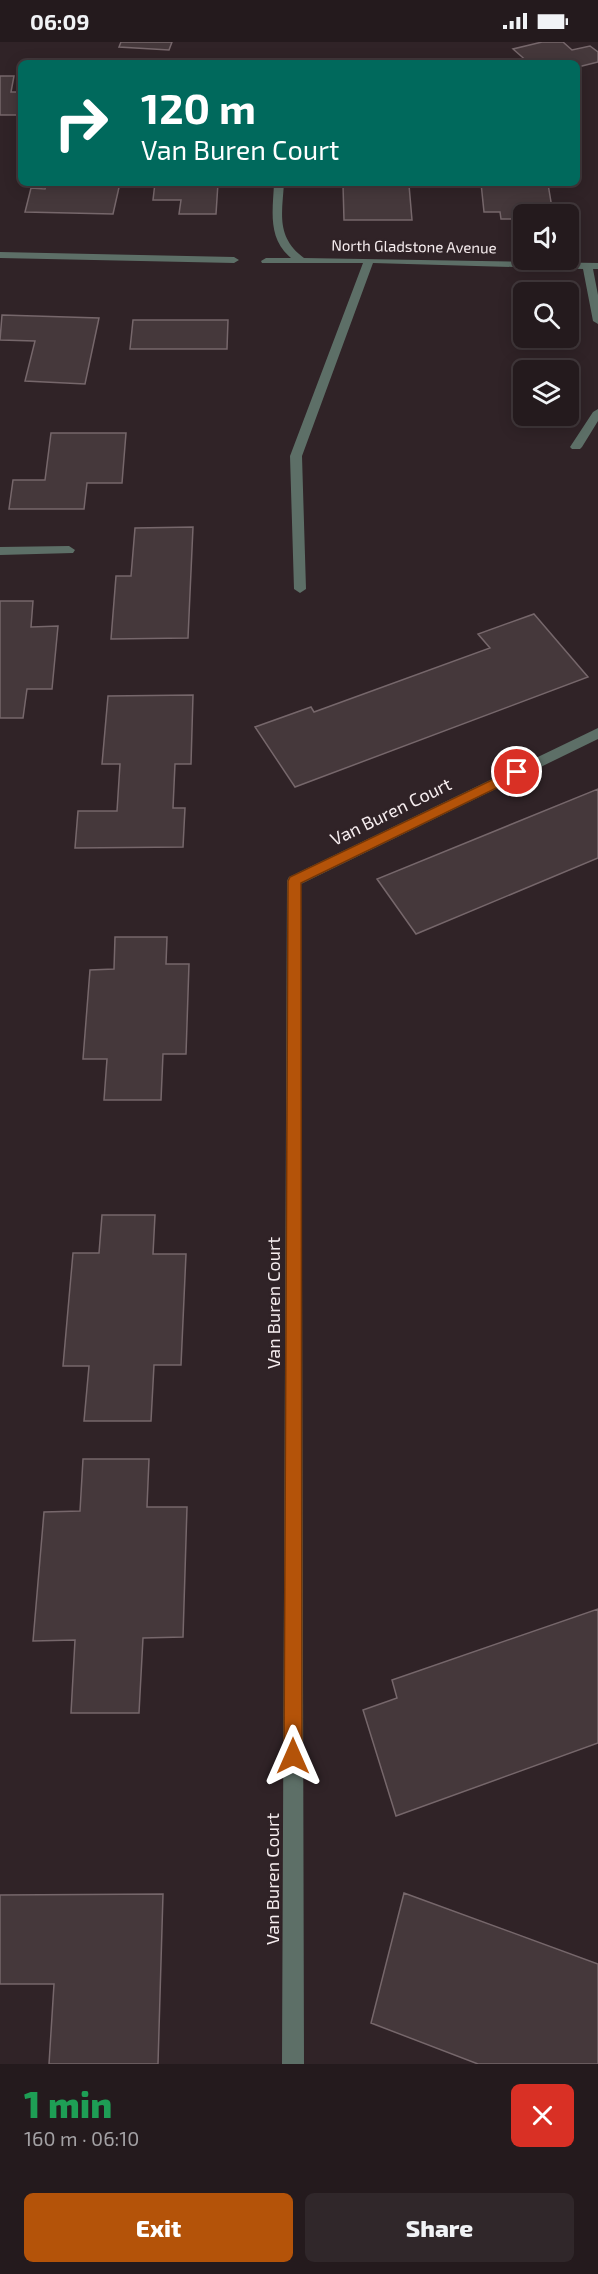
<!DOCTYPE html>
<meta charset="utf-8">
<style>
body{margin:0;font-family:"Exo 2",sans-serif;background:#30272a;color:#f1f3f6;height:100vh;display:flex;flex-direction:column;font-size:22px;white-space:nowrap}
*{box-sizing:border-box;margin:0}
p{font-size:20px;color:#a3a1a4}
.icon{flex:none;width:33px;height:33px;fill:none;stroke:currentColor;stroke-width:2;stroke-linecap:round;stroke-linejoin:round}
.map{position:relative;height:2022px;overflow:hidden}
.details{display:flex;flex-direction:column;background:#241a1d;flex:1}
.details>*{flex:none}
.guide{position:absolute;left:18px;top:18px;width:562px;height:126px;border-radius:9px;box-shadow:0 3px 15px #0003,0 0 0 2px #41383b;background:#00695c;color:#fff;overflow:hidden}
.controls{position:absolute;left:513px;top:162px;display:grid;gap:12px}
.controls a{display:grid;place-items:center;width:66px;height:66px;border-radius:9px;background:#241a1d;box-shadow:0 3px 15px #0003,0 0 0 2px #41383b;font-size:30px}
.pin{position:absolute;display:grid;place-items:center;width:51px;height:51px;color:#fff;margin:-26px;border:3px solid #fff;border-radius:50%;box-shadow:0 2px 6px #0007}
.me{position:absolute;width:66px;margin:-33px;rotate:0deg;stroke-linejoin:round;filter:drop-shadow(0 0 4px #0008)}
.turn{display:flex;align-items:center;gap:21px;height:126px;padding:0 24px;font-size:27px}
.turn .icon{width:78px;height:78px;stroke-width:2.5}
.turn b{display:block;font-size:42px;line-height:51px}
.round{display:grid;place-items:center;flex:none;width:63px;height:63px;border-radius:9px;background:#30272a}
.headline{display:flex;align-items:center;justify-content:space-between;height:102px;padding:0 24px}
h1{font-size:36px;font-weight:800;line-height:45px;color:#1e9e55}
.button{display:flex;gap:12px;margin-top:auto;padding:12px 24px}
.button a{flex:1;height:69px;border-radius:9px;background:#b45309;color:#fff;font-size:24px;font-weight:800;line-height:69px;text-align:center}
.button a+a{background:#30272a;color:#f1f3f6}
.status{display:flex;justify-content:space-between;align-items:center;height:42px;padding:0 30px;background:#241a1d;direction:ltr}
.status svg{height:16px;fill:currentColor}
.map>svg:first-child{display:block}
.building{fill:#45383b;stroke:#76676b;stroke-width:1.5}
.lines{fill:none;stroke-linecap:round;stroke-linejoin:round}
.minor{fill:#5d6f67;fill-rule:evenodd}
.route{fill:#b45309;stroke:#753606;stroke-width:1.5}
.labels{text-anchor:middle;stroke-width:4.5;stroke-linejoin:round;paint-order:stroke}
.far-street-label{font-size:15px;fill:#f6edef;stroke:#302327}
.street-label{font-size:18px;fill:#f6edef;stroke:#302327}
</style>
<div class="status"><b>06:09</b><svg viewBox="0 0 49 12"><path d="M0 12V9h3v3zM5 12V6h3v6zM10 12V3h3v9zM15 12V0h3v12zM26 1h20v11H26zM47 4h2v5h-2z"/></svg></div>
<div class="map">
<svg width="598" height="2022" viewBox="0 0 598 2022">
<rect width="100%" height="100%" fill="#302327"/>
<path class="building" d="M121 0H172L169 8 119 5Z
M542 0H563L572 8 590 4 598 10V20L578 25V21H529L513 7Z
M0 34H14L11 50H21V73H0Z
M47 141H120L113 172 25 170 31 146 45 147Z
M155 141H218L216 172H179L181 158H153Z
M481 141 548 142 553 172H524V177H501L500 170H484Z
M343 143H409L412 178H344Z
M2 273 99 276 85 342 25 339 35 299 0 298Z
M133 278H228L227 307H130Z
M51 391H126L122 441H87L84 467H9L13 438H45Z
M193 485 188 596 111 597 116 534H131L135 486Z
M0 559H33L31 585 58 584 52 647H27L23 676H0Z
M534 572 588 635 295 745 255 685 311 665 314 670 490 606 478 592Z
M193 653 191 722H175L173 766H185L183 805 75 806 78 769H117L120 722H102L108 654Z
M598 747V816L416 892 377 837Z
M115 895H167L166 922H189L186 1012H163L161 1058H104L107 1017H83L90 928 114 927Z
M102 1173H155L153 1212H186L181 1323H154L151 1379H84L89 1324H63L73 1211H99Z
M83 1417H149L147 1465H187L183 1595 143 1596 139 1671H71L75 1598 33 1599 44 1470 80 1469Z
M598 1567V1701L396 1774 363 1668 397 1656 392 1638Z
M404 1851 598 1922V2022H478L371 1981Z
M163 1852 158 2022H49L54 1942H0V1853Z"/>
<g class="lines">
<path class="minor" d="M274 141H284C282 172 276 195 304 216L598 221V227H593L598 253V282L593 279 583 227 373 221 302 414 306 547 300 551 294 547 290 414 363 221H262L261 219 266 216H291C267 196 273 168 274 141Z
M0 210 234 215 239 218 234 221 0 216Z
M598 367V379L582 405 580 407H572L570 405 593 370Z
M69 504 75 508 73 511 0 513V505Z
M598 686V697L301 842 304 2022H282L287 839 289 835Z"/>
</g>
<path class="route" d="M517 726 523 730 521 734 301 841 302 1714 299 1721 293 1723 287 1721 284 1714 288 839 290 835Z"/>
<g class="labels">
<g class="far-street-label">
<text transform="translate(414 205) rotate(1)" y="5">North Gladstone Avenue</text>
</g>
<g class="street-label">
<text transform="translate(391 770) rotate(-26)" y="6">Van Buren Court</text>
<text transform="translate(274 1261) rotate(-90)" y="6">Van Buren Court</text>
<text transform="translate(273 1837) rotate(-90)" y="6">Van Buren Court</text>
</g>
</g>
</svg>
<div class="controls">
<a><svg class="icon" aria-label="sound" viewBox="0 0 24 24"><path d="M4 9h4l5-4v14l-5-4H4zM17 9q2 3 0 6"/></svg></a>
<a><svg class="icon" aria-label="search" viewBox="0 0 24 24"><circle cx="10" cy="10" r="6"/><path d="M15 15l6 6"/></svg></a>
<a><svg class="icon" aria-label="layers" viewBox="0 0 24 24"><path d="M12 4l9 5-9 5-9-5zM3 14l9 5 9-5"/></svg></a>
</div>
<div class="pin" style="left:517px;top:730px;background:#d93025"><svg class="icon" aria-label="arrive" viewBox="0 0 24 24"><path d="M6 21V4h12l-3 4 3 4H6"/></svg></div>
<svg class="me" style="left:293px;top:1714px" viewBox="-20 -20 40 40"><path d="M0-17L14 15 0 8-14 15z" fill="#b45309" stroke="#fff" stroke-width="4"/></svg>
<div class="guide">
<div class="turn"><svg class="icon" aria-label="right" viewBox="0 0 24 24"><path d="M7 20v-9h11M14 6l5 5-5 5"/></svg><div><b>120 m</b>Van Buren Court</div></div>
</div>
</div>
<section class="details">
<div class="headline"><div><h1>1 min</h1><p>160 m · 06:10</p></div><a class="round" style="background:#d93025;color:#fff"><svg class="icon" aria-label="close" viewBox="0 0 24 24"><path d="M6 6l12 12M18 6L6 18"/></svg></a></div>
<div class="button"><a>Exit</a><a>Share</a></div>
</section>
